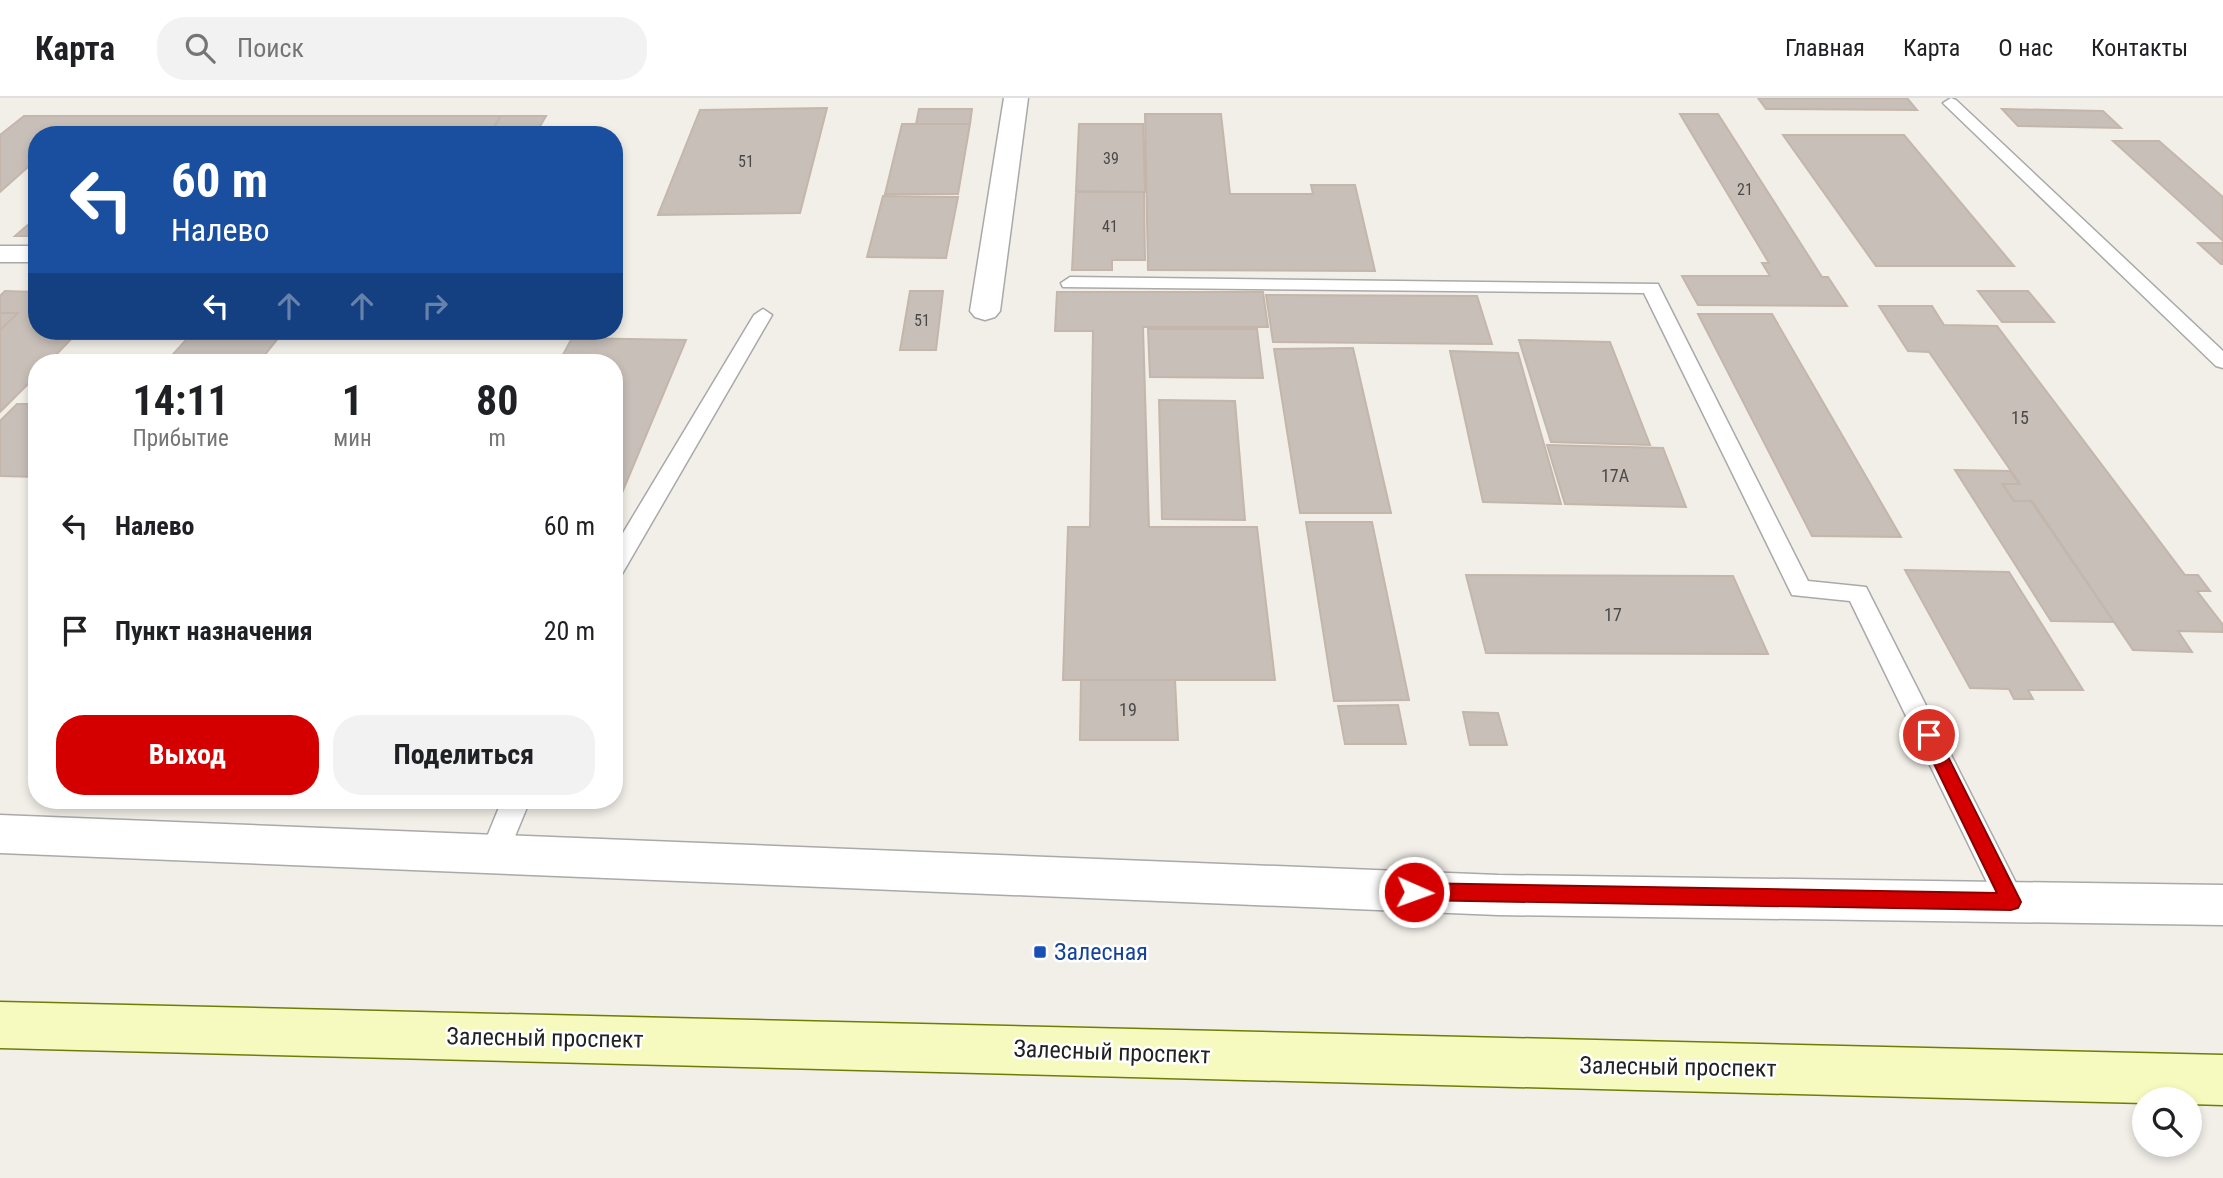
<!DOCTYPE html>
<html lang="ru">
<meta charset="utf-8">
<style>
body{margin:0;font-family:"Roboto Condensed",sans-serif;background:#f2f2f2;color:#202124;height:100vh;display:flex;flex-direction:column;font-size:26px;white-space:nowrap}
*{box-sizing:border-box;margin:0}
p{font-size:23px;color:#757577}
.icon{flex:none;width:38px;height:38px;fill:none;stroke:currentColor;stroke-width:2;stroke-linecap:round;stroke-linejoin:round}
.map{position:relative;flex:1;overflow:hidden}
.panel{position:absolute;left:28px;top:256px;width:595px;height:455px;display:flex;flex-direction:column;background:#fff;border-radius:28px;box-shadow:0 4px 10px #0003}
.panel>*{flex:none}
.banner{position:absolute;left:28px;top:28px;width:595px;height:214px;border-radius:28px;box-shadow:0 4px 10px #0003;background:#1a4fa0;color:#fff;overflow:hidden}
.fabs{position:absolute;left:2132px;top:989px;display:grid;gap:14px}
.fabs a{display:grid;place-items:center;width:70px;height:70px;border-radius:50%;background:#fff;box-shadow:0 4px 10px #0003;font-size:35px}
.pin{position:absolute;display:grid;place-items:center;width:60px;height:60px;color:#fff;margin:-30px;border:4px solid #fff;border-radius:50%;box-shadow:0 2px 7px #0007}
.me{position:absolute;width:77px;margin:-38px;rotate:92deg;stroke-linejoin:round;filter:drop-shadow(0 0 5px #0008)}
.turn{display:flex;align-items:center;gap:24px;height:147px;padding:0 28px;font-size:32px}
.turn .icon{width:91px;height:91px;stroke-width:2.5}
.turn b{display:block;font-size:49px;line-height:60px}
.lanes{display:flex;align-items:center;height:66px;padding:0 28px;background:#0003;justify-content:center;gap:35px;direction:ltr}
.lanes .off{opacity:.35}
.eta{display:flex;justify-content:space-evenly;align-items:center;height:119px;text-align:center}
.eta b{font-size:42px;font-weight:700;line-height:49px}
.primary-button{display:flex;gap:14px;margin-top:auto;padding:14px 28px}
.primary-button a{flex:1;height:80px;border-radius:28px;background:#d40000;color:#fff;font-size:28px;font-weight:700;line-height:80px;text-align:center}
.primary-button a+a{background:#f2f2f2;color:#202124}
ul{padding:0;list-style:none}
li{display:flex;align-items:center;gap:21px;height:105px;padding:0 28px}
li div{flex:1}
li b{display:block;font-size:26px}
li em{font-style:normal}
header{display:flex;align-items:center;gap:42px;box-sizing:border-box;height:98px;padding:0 35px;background:#fff;border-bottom:2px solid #e0e0e0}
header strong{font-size:33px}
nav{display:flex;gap:38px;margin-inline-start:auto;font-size:24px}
.search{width:490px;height:63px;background:#f2f2f2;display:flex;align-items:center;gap:18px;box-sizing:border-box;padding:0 24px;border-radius:28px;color:#757577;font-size:26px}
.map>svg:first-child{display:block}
.building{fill:#c7bfb8;stroke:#c4b6ab;stroke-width:2}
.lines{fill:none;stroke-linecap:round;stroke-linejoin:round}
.lane-casing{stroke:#a9a9a9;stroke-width:3}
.street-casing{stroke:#a9a9a9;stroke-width:3}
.secondary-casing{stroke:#707d05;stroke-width:3}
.lane{fill:#fff;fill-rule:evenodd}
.street{fill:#fff;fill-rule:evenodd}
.secondary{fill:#f7fabf;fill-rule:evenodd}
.route{fill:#d40000;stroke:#8a0000;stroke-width:2}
.transit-dot{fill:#1a4fb4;stroke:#fff;stroke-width:2.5}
.labels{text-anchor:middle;stroke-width:5;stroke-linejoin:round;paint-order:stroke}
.far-number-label{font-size:16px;fill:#4b4948}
.number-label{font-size:18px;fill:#4b4948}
.near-transit-label{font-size:24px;fill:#164399;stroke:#fff;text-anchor:start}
.near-street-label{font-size:24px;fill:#222;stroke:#fff}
</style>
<header>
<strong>Карта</strong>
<div class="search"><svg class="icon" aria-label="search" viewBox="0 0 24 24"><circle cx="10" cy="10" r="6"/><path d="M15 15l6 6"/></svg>Поиск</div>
<nav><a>Главная</a><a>Карта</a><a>О нас</a><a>Контакты</a></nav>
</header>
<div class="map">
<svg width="2223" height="1080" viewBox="0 0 2223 1080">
<rect width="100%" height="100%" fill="#f2efe9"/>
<path class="building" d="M1758 0H1907L1917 12 1766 11Z
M827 10 800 115 658 117 700 12Z
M919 11H972L970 26H916Z
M2002 11 2103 13 2121 30 2018 28Z
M1145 16H1221L1230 96H1313L1311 87H1355L1375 173 1148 172Z
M1680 16H1718L1822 179H1828L1847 208 1698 207 1682 178H1770L1762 165H1769Z
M24 18H501L489 37H37V61L0 94V37Z
M501 18H546L535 37H489Z
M902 26H970L958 96H885Z
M1079 26H1143L1145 94 1076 93Z
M1783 37H1904L2014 168H1876Z
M2113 43H2159L2223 99V143Z
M1076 94H1144L1145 162H1112V172H1072Z
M883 98 958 99 946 160 867 159Z
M37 119V138H15Z
M2198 145H2223V166H2221Z
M5 193 37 194V233H79L49 264H37V277L0 314V232L18 215H0V198Z
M910 193H943L936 252H900Z
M1978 193H2028L2054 224H2002Z
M1057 194H1263L1268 229H1143L1149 429H1257L1275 582H1063L1068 429H1090L1093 233H1055Z
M1266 197 1477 198 1492 246 1273 244Z
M1879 208H1932L1944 227 1997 228 2185 477H2198L2210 493H2197L2223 527V534L2178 533 2192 554 2133 552 2032 403H2014L2003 386H2020L1929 254 1908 253Z
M0 215H18L0 232Z
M1698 216H1772L1901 439 1812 438Z
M1148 231H1257L1263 280 1150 279Z
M194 233H284L259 264H166Z
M572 240 686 242 614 414V264H559Z
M1519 242 1610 244 1650 347 1551 344Z
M1353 250 1391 415H1300L1274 251Z
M1450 253 1518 255 1561 406 1483 404Z
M1159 302 1235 303 1245 422 1162 421Z
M17 306H37V379L0 378V323Z
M1547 347 1663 350 1686 409 1565 406Z
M1955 372 2010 373 2019 386H2002L2014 403H2031L2114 524 2051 523Z
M1306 424H1372L1409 602 1334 603Z
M1905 472 2009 474 2083 592H2028L2033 601H2014L2009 591 1970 590Z
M1466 477 1733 478 1768 556 1486 555Z
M1081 582H1175L1178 642H1080Z
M1398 607 1406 646H1345L1338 608Z
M1463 614 1498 615 1507 647H1470Z"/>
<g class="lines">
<g class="lane-casing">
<path id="lane" d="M1951 0 1956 2 2223 253V270L2216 268 1946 8 1943 5Z
M1070 179 1658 186 1808 483 1866 489 2021 795 2026 804 2021 813 2011 817 2001 813 1850 503 1792 497 1644 195 1063 189 1061 185Z
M763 211 772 217 622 476 614 478V450L754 217Z
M502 702H530L504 765 494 768 484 765 480 756Z"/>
</g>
<g class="street-casing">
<path id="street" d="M1004 0H1028L1000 213 995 219 985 222 975 219 970 213Z
M0 148H37V164H0Z
M0 717 1498 777 2223 787V827L1498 817 0 755Z"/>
</g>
<g class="secondary-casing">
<path id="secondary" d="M0 904 2223 957V1007L2189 1006V1001H2144V1005L0 950Z"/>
</g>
<use href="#lane" class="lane"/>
<use href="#street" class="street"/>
<use href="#secondary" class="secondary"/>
</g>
<path class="route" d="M1929 630 1935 633 2018 798 2021 804 2018 810 2011 812 1414 802 1408 800 1405 794 1408 788 1414 785 1997 795 1920 637Z"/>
<rect class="transit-dot" x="1033" y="847" width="14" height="14" rx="3.5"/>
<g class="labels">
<g class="far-number-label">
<text x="1111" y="66">39</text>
<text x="746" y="69">51</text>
<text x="1745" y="97">21</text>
<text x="1110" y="134">41</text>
<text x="922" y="228">51</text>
</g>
<g class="number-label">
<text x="2020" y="326">15</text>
<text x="1615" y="384">17А</text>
<text x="1613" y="523">17</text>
<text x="1128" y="618">19</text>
</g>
<g class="near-transit-label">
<text x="1054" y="862">Залесная</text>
</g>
<g class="near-street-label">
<text transform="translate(545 940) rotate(1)" y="8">Залесный проспект</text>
<text transform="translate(1112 954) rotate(2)" y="8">Залесный проспект</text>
<text transform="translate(1678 969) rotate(1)" y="8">Залесный проспект</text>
</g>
</g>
</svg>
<div class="fabs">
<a><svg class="icon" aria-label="search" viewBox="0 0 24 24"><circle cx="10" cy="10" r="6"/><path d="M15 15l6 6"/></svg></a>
</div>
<div class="pin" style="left:1929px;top:637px;background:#d93025"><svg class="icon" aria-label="arrive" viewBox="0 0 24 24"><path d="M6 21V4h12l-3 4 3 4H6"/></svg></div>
<svg class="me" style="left:1414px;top:794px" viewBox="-20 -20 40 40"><circle r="17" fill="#d40000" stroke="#fff" stroke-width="3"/><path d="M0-11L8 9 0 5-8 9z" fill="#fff"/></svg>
<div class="banner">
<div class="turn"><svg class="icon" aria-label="left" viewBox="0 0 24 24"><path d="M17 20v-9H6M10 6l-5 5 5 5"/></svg><div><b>60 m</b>Налево</div></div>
<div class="lanes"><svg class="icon" aria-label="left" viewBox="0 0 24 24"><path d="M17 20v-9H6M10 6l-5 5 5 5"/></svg><svg class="icon off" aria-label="ahead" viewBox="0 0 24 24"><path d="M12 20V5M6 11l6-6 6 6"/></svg><svg class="icon off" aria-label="ahead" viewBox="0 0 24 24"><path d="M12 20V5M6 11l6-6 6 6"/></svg><svg class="icon off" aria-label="right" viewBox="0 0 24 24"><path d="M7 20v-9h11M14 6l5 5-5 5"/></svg></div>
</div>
<section class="panel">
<div class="eta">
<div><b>14:11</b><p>Прибытие</p></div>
<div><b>1</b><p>мин</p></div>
<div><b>80</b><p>m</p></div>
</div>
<ul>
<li><svg class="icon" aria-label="left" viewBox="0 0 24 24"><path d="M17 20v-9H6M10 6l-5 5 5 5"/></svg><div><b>Налево</b></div><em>60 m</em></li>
<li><svg class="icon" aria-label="arrive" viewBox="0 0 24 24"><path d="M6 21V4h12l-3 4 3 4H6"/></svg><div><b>Пункт назначения</b></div><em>20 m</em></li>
</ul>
<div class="primary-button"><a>Выход</a><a>Поделиться</a></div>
</section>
</div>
